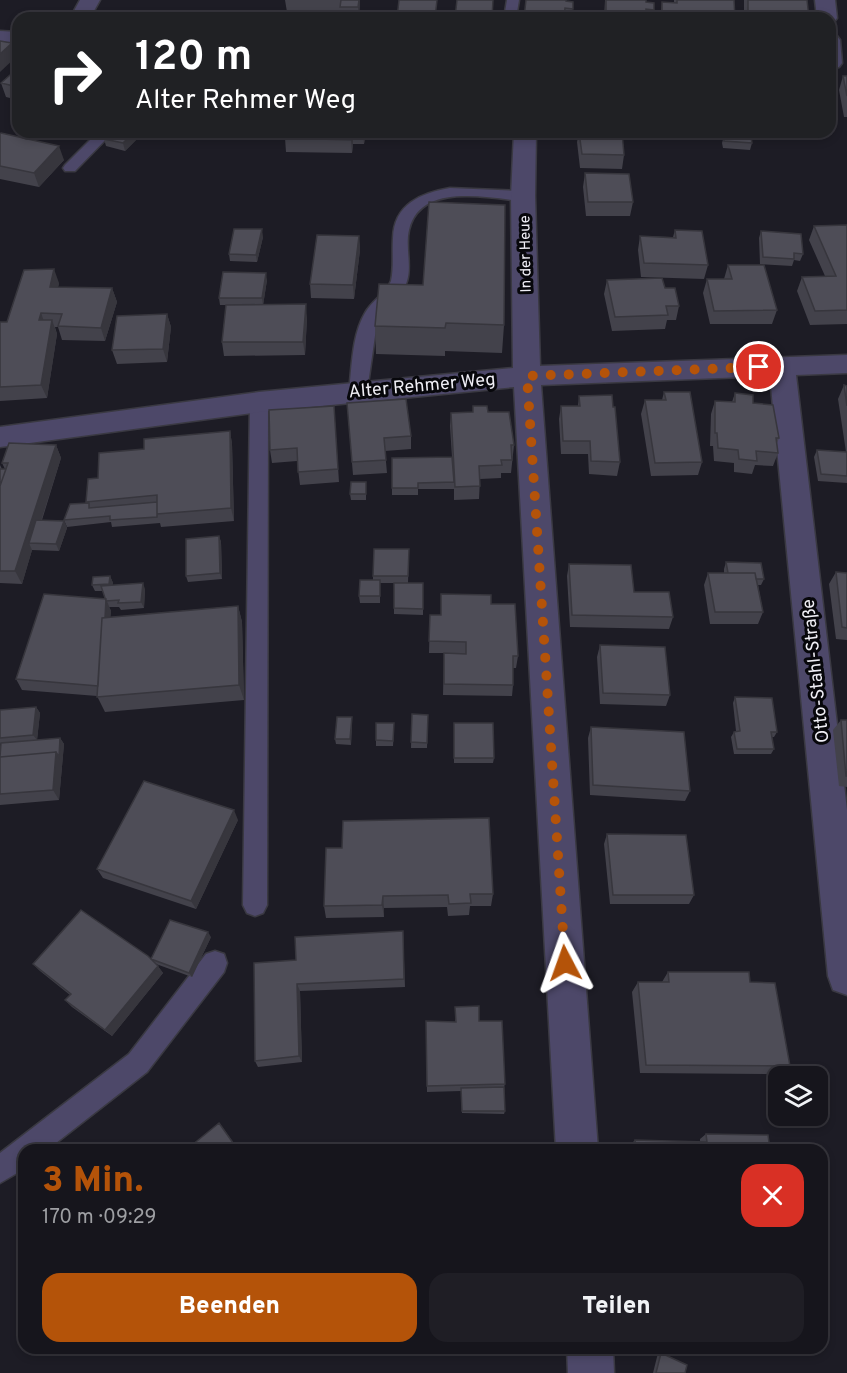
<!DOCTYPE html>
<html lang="de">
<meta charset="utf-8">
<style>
body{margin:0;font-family:Overpass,sans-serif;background:#1f1e25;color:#f1f3f6;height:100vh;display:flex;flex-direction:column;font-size:22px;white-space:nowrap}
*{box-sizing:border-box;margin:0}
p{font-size:20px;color:#9e9fa3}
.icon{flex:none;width:33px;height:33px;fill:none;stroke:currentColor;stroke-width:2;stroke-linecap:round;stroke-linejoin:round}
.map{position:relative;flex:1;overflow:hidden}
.panel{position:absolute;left:18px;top:1144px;width:810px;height:210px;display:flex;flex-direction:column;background:#16151c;border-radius:18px;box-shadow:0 3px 9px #0003,0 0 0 2px #35343b}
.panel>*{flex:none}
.guide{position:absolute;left:12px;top:12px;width:824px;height:126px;border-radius:18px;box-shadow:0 3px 9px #0003,0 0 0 2px #35343b;background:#202124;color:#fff;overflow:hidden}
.tools{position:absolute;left:768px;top:1066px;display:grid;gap:12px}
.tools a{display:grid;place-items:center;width:60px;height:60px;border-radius:12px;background:#16151c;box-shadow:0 3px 9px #0003,0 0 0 2px #35343b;font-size:30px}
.pin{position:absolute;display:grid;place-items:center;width:51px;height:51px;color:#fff;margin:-26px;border:3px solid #fff;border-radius:50%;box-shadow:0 2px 6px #0007}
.me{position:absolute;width:66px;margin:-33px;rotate:356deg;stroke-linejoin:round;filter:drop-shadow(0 0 4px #0008)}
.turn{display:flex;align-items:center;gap:21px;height:126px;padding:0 24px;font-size:27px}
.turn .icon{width:78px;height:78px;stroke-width:2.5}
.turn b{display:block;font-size:42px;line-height:51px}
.round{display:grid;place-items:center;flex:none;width:63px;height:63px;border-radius:18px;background:#1f1e25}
.summary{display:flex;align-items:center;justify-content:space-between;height:102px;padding:0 24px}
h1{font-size:36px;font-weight:800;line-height:45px;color:#b45309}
.cta{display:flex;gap:12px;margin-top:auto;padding:12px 24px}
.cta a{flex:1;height:69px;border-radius:18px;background:#b45309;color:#fff;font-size:24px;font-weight:800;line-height:69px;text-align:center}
.cta a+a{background:#1f1e25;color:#f1f3f6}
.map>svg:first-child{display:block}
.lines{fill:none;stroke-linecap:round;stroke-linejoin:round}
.lane-casing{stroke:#3a3942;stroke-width:3}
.street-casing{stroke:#3a3942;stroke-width:3}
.lane{fill:#4d4869;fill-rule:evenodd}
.street{fill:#4d4869;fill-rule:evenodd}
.wall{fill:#43424b}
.shaded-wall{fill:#37363d}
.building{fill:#4e4d57;stroke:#37363d;stroke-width:1.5}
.route{stroke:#b45309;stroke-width:10;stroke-dasharray:0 18}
.labels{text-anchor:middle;stroke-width:6;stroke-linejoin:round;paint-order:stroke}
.far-street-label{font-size:15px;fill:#efeef5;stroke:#07070b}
.street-label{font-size:18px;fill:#efeef5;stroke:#07070b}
</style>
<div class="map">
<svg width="847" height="1373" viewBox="0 0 847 1373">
<rect width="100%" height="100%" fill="#1d1c25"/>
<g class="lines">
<g class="lane-casing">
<path id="lane" d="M507 0H519L516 18H504Z
M98 132H113L75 171H65L63 168 65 165Z
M450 188 523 191 530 196 523 201C487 198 420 182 409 230 405 247 412 265 407 281 402 299 384 306 377 322L367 391 364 395H352L349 391C352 366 352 335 365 313 372 300 386 294 391 281 394 267 392 253 393 238 394 204 421 193 450 188Z
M259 396 265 398 268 402 267 905 263 913 255 916 247 913 243 905 250 402 253 398Z
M215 951 224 954 227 963 224 972 147 1072 47 1150H24V1169L0 1183V1153L129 1054 206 954Z"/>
</g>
<g class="street-casing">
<path id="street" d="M80 0H100L90 18H70Z
M815 0H835L837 18 834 22 830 23V18H817Z
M0 31 18 32V44L0 43Z
M830 34 837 36 840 40 842 63 839 67 830 69Z
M514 132H536L535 196 540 366 847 355V373L796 375 847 810V995L833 990 828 976 770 376 541 385 598 1150H556L514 387 259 412 0 447V427L259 392 513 368 511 196Z
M567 1348H613L614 1373H568Z"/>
</g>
<use href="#lane" class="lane"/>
<use href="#street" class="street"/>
</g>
<path class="wall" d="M285 0H360L359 18H341L340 13 287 12Z
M605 0H646V2L654 10 653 18H604Z
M674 0H734L735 18H660L662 2 674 3Z
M744 0H807L809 18H744Z
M566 1 573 2 572 18H524Z
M18 68V100L6 97 1 83Z
M843 76H847V117H844L839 90Z
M144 132 125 151 106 146 104 139Z
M264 132H366L364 144H353L352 153 286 152 285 138H265Z
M579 132H622L624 155 622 169 580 168 577 142Z
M0 134 64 160 39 187 0 179Z
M724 136 752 143 750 150 723 148 722 143Z
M585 173 633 202 630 216H586L583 187Z
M847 225V324L810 325 797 291 802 277 825 276 809 240 814 226Z
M675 230 708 265 704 279 641 277 638 250 640 236 673 237Z
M761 231 803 254 800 261 794 260 792 266 760 264 759 238Z
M359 236 360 250 354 299 311 298 310 284Z
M263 237 257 262 230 261 229 254Z
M728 265 777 310 772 324H710L703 293 707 279H724Z
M267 280 263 305 307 318 305 355 224 356 222 342 239 305H220L219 298Z
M607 280 665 288 679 306 676 320H667L665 329 612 331 604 294Z
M59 283 58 287 112 288 117 302 105 341 62 340 58 327H55L57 334 47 398 0 401V322H7Z
M423 285 504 325 502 353 445 351V356L376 354 375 326Z
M167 314 171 327 167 362 117 364 112 350Z
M844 385 847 386V483L818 481 814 457 817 450 846 452 838 399Z
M664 392 702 462 698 475 651 476 641 414 645 400H662Z
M735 393 753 403 779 438 777 443 778 453 773 466 755 465 752 474 734 472V463L714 461 713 446H710L711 414 715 401 732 402Z
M579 396 620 462 617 476 589 474 588 454H561L559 419 561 406H578Z
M347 403 411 436V449L385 451 387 473 353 475Z
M334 406 339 482 300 485 297 461 272 463 270 450Z
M473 406 488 412 514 445 511 473H501V478L480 479 479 499 454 500V489H418V495H392V488L452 457 450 426 451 413 473 412Z
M230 431 232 444 234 521 161 527 160 523 112 527 111 522 67 527 64 520 87 503 86 502 98 478 144 449Z
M56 445 61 458 42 520 64 521 67 528 59 551 32 550 22 584 0 583V465L2 469H5L2 463Z
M366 489V500H351L350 494Z
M219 536 221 542 222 579 188 582 186 576Z
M409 549 408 583H423V615L394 614V583H380V603H360L359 596 373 580V576Z
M726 562 764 579 761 585H758L763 612 758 624H710L704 585 708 573H724V569Z
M569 564 634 592 673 617 669 629 570 627 567 576Z
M836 572 847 573V640L836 639 829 584Z
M110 576 113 583 112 585 145 589 144 608 121 610 119 607H109L111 611 110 617 238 606 242 622 244 700 105 712 97 696 22 690 16 679 106 599 103 591H95L92 585Z
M441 594 491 604 518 656 516 668H513V685L512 696 443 695 444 653H429L430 615H441Z
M600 645 670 695 666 706 600 704 597 657Z
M735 697 777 732 774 737H772L774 749 771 754H734L731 737 734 732 736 731 733 703Z
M36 707 40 713 37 740 60 738 64 744 59 800 0 805V754L1 744 0 743V710Z
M412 714 428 715 427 748H411Z
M352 717V722L351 745 336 744 335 739Z
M841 720H847V787L839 786 833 730Z
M454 723 494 758 493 763H454Z
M591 727 690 791 685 801 590 795 588 738Z
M394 729 393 746H376V740Z
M238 820 196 909 103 878 97 869Z
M607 834 694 895 689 904H610L604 844Z
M326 848 493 894 491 906H470L469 915 448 916 447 907 384 908V917L326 918 324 906Z
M403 931 405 987 300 991 302 1062 258 1067 255 1061 296 960Z
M211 937 192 977 156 964 163 973 112 1036 72 1007 65 1000 70 995 40 971 33 964 151 959Z
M668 972 750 982 790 1066 779 1074 640 1073 632 992 638 982H662Z
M455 1007 479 1021 505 1084 504 1087 505 1111 504 1114 462 1113 461 1091 427 1092 426 1021 455 1022Z
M706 1134 770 1150H631L630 1145 635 1140 700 1142V1139Z
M658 1353H661L685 1373H653Z"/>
<path class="shaded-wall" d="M359 0H360L359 18 358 7Z
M12 43 16 57 0 72V54Z
M134 132H144L125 151 123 143Z
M353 132V144L352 153 351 140Z
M363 132H366L364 144Z
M59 146 64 160 39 187 34 173Z
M262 229 263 237 257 262 256 255Z
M359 236 360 250 354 299 353 285Z
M54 269 59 283 55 301 50 287Z
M266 273 267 280 263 306 262 298Z
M112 288 117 302 105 341 101 328Z
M306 304 307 318 305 355 303 342Z
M41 313 46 327 39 320Z
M167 314 171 327 167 362 163 349Z
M52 320 57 334 47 398 41 385Z
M230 431 232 444 234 521 231 508Z
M56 445 61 458 34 543H29L32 550 22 584 15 571Z
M64 521 67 528 59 551 56 544Z
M219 536 221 542 222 579 220 573Z
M110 576 113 583 112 590 109 584Z
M143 583 145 589 144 608 141 602Z
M106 599 111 611 106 697 100 686Z
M238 606 242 622 244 700 239 685Z
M36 707 40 713 37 740 33 735Z
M352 717V722L351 745 350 739Z
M60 738 64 744 59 800 53 790 56 752Z
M234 810 238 820 196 909 191 901Z
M383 896 384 908V917L382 905Z
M208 932 211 937 192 977 189 973Z
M158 966 163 973 112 1036 105 1030Z
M297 984 300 991 302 1062 299 1056Z
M219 1123 223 1128 239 1150H238Z"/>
<path class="building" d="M341 0H359L358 7H340Z
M399 0H437L435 18H397Z
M457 0H493L492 18H455Z
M526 0H566V1L573 2V9L565 8 564 18H524Z
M606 0H646V2L654 3V10L646 9V18H606Z
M677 0H734L735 18 662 17V2L677 3Z
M748 0H807L809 18 748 14Z
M0 41 12 43 0 54Z
M18 68V87L1 83Z
M843 76H847V96Z
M110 132H134L123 143 104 139Z
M286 132H352L351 140 285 138Z
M579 132H622L624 155 582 154Z
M1 133 59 146 34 173 0 166V134Z
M724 136 751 137 752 143 724 141Z
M585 173 629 174 633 202H588Z
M429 202 505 205 504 325 446 323 445 328 375 326 379 284 423 285Z
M847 225V310L815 311 802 277 836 276 814 226Z
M234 229H262L256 255 229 254Z
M675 230 702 231 708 265 644 263 640 236 676 238Z
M761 231 801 234 803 254 794 253V259L763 257Z
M317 235 359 236 353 285 310 284Z
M728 265H764L777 310 714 311 707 279H732Z
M54 269 50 287 112 288 101 328 58 326 62 314 41 313 39 320H52L41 385 0 387V322H7L24 270Z
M223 272 266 273 262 298H219Z
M662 278 665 288H675L679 306H666L668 315 615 317 607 280Z
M306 304 303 342H222L226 305Z
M167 314 163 349 112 350 117 316Z
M844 385 847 386V406Z
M664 392H690L702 462 655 463 645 400H666Z
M735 393 753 395V403L773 405 779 438H776L778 453 756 451 757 461 739 459 738 450 718 448 717 433H715V401L735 402Z
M612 395 613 407H615L620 462 591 461 590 441H563L561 406H580L579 396Z
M406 399 411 436 384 438 386 460 352 462 347 403Z
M334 406 338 469 298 472 297 448 270 450 269 410Z
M473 406H487L488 412H509L514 445H511L512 460H501L502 465 479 466 480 486 455 487 451 413 473 412Z
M230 431 231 508 157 514V495L86 502 88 479 98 478 99 453 144 449V439Z
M9 443 56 445 15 571H0V486L8 463H2Z
M817 450 847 452V476L821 474Z
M452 457 454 482 418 483V488H392V458Z
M0 469H6L0 486Z
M351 482H366V494H350Z
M157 502V517L110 520V516L64 520 70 504 89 503V508Z
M36 520 64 521 56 544 29 543Z
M219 536 220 573 186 576V539Z
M374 549H409L408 576H373Z
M726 562 761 563 764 579H756L755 573H728Z
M569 564 631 565 634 592H669L673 617 572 615Z
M836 572 847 573V628L842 627Z
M708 573H755L763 612H715Z
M110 576 109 584 92 585 93 577Z
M360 580H380V596H359Z
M143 583 141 602 118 603 119 600 106 601 101 586Z
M394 583H423V609L394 608Z
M44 594 106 599 105 618H102L98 686 16 679Z
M441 594 491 595V604H515L518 656H513V685L444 684V653L466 654V642L429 641 430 615H441Z
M238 606 239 685 97 697 102 618Z
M600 645 665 647 670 695 603 693Z
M735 697 772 698 777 732H771L774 749H737L734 732 740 731Z
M36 707 33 735 0 738V710Z
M412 714 428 715 427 743 411 742Z
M337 717H352L350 739H335Z
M841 720H847V776H846Z
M376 723H394L393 741 376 740Z
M454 723H493L494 758H454Z
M591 727 684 732 690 791 593 785Z
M60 738 59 757 56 752 0 757 1 743Z
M56 752 53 790 0 794V757Z
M144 781 234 810 191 901 97 869Z
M489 818 493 894H470L471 903 449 904 448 895 383 896 382 905 324 906 326 848H342L343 821Z
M607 834 686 835 694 895H613Z
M81 910 148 956 158 966 105 1030 65 1000 71 994 33 964Z
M170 920 208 932 189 973 151 959Z
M403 931 404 979 297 984 299 1056 255 1061 254 963 296 960 295 937Z
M668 972H749L750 982 775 983 790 1066 646 1065 638 982H669Z
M479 1006V1021H502L505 1084 427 1086 426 1021 456 1022 455 1007Z
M504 1087 505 1111H462L461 1088Z
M219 1123 238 1150H186Z
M706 1134 768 1135 770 1150H636L635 1140 707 1142Z
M661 1353 687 1365 685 1373H656Z"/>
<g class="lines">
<path class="route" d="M565 963 527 376 759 367"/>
</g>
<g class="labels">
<g class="far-street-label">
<text transform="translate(525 254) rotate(-91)" y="5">In der Heue</text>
</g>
<g class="street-label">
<text transform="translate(422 385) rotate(-5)" y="6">Alter Rehmer Weg</text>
<text transform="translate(815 671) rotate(-96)" y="6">Otto-Stahl-Straße</text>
</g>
</g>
</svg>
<div class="tools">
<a><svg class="icon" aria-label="layers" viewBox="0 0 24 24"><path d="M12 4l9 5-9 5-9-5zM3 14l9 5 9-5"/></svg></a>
</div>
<div class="pin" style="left:759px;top:367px;background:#d93025"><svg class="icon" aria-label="arrive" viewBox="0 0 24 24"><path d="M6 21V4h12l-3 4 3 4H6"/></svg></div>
<svg class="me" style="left:565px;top:963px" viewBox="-20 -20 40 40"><path d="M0-17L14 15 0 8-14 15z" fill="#b45309" stroke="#fff" stroke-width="4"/></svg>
<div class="guide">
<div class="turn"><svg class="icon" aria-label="right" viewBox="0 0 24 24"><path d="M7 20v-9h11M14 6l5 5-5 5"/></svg><div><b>120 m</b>Alter Rehmer Weg</div></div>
</div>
<section class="panel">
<div class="summary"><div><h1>3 Min.</h1><p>170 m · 09:29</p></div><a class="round" style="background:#d93025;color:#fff"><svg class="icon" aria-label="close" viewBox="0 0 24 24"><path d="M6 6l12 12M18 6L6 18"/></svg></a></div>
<div class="cta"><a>Beenden</a><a>Teilen</a></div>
</section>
</div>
